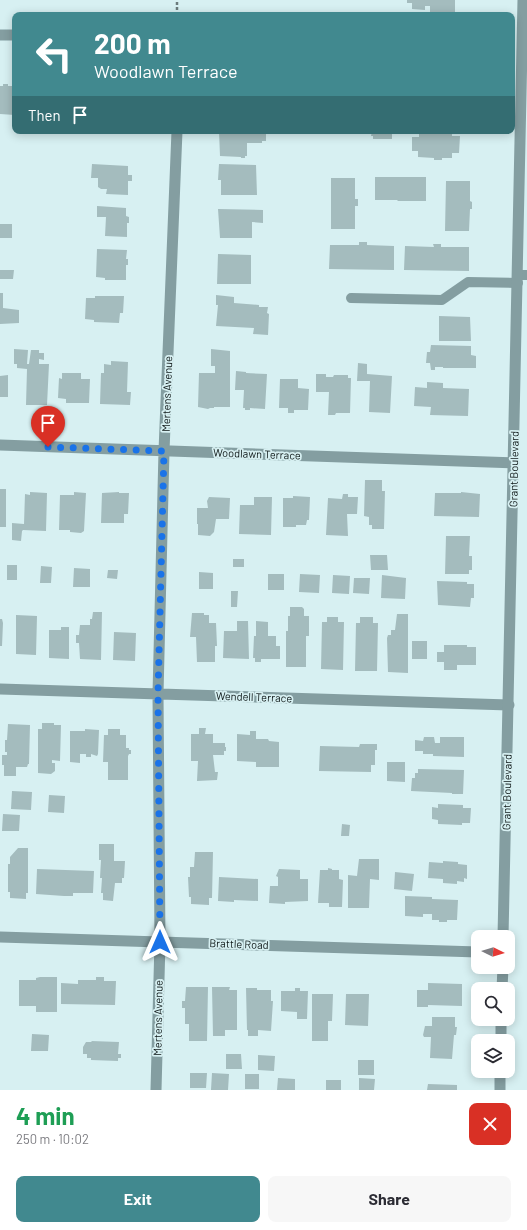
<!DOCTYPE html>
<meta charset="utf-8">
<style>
body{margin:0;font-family:Barlow,sans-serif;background:#f7f7f7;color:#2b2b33;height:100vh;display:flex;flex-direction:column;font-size:15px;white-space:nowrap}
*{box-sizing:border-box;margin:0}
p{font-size:13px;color:#7c7c81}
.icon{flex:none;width:22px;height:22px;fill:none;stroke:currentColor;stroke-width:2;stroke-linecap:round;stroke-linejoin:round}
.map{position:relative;height:1090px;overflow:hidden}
.side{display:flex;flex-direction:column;background:#fff;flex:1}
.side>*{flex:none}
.banner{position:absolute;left:12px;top:12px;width:503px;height:122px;border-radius:8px;box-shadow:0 2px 10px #0003;background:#41898f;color:#fff;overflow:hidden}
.needle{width:26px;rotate:95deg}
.fabs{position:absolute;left:471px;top:930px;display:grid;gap:8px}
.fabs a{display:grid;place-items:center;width:44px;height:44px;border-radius:8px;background:#fff;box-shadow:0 2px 10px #0003;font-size:20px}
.pin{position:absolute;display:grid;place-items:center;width:34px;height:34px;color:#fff;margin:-41px -17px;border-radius:50% 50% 50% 0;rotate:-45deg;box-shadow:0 0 4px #0007}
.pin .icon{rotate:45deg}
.me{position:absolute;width:44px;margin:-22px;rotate:0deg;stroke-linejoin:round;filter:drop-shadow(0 0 3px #0008)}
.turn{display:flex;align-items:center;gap:14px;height:84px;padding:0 16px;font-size:18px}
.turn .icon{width:52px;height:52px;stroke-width:2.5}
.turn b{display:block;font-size:28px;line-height:34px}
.then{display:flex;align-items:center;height:38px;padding:0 16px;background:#0003;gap:8px;font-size:15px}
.round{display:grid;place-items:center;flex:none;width:42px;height:42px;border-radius:8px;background:#f7f7f7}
.head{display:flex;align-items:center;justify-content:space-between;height:68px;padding:0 16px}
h1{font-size:24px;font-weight:700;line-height:30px;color:#1e9e55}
.button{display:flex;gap:8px;margin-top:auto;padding:8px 16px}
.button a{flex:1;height:46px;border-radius:8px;background:#41898f;color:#fff;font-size:16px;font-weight:700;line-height:46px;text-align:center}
.button a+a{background:#f7f7f7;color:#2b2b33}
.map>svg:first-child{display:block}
.building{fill:#a4bcbe}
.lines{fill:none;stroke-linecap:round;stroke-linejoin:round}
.path{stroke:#6b7b7c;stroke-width:2.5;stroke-dasharray:3 2;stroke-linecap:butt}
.service{stroke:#849ea1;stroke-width:10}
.minor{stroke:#849ea1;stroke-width:11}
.tertiary{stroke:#849ea1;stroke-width:11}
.route{stroke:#1a73e8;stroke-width:7;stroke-dasharray:0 12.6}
.labels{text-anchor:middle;stroke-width:3.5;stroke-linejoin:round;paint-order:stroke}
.street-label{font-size:11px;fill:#0d1616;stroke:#d7f0f2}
</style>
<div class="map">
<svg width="527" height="1090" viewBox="0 0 527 1090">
<rect width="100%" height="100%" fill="#d7f0f2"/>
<path class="building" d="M407 0H455V15H430V6H425V10L412 9V3H407Z
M3 84H8V86H15V115L0 114V86H3Z
M219 131H266V141H262V143H247V156H245V158H241V157L220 156Z
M372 131H392V139H373V136H371Z
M432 131 452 133V136H460L459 153H452V158H442V160H434V158L418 157V151H412V137H419V132H431Z
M92 164 128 166V175H132V181H128V195L106 194 107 189H101L98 187V178H91Z
M219 164 256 165 257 195H221V180H218Z
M375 177H426V201H397L398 200H375Z
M331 178H355V199H358V206H355V229H331Z
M446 181H470V201L472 202V209H470L469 231H445Z
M97 206 126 208V216L129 217V223H127V237L105 236 106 217H97Z
M218 209 263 210V223L252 222V238H220Z
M0 224H12V238H0Z
M359 242H367V245L394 246V270L329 269 330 245H359Z
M433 244H441V247H469V271L404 270 405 246 434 247Z
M97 249 127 250 126 259H128V265H126V280H105V278L96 277Z
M218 254 251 255V284H217Z
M0 270H14L13 279H0Z
M0 293H3V308L19 310V323L0 324Z
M216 295 234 297V303L259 305V307H268L267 313 269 314 268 335 253 334 254 328 216 326 218 305H216Z
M95 296H124L123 313H120L119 323 94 322V320L85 319 86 298H95Z
M439 316 470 317 471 341H439Z
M431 345 471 346V355L476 356V368H443V367H435V370H431L430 363H426L427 352H430Z
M14 349 28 350 27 364H29L31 350H39V353H44V360L39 359V364H49L47 405H26L27 369 17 368V364H14Z
M211 349 230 351V407H214V408H210L208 409 198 407 199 373H215V366H211Z
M111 361 128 362 127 392H131L130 405 100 404 101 373H104V364L111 365Z
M358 363 367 364V374L392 376 390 413 369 412 370 381H357Z
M236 371 246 372V373L267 374 265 409 250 408V410H245V408H243L244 390H235Z
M62 373H81V379H90L89 403H66V399L58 398 59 378 62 379Z
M316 374H326V377H333L334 375H348V378H351L350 413H336L335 415H328L329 392H316Z
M8 375V397H0V376Z
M280 379H298V388L309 389 308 410H294V413H288V408H279Z
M427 382 443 383V388L469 389 468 416 430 415 431 407 414 406 415 387 427 388Z
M365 480H382V491H385L384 529H372V525H369V517L364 516Z
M0 489H6V527H0Z
M30 492 47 493 46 531 23 530 22 531 21 541 12 540V523L24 524 25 494 30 495Z
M74 492 86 493 84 531 81 533 70 532V530H59L60 495H74Z
M119 492V493H129L128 514H124V523H101L102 493Z
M461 492 480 494 479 517 434 516 435 493H461Z
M343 494H348V497H358L357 514H347L348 536 326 535 328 498 342 499Z
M293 496 310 497 309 520H307L306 525H296V527H283V498H293Z
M209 497 230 498 229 519H216L214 532 210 536 198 535V524H197V508H208L207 501Z
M254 497H272L271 535 239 534 240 505H254Z
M446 536H470L469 556H472V570H469V574H445Z
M370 555H387L388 570H371Z
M233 559H244V567H233Z
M7 565H17V580H7Z
M41 566 52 567 51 583H40Z
M74 568 90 569V587H73Z
M108 570H118L117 579 107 578Z
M199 572 213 573V589H199Z
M268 574H284V590H268Z
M300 574 320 575 319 593 299 592Z
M333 575 350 576 349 594 332 593Z
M382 575 406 578 405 599 381 598Z
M354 578H370L369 594 353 593Z
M437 581 467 582V584H474V598H471L470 607 438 605Z
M231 591H238L237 607H231Z
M290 607H302L304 609V616H309V636H306V667H286V631H288V616H290Z
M93 612H102L101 660 80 659 79 643H76V635H79L80 625H90V619H92Z
M192 613H204V615H209V623H216L217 646H215V662H197L196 637H190Z
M397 614H408V673L388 672 387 638 388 635H391V630H395Z
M16 615 37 616 36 655 16 654Z
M327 617H338V622H344L343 670 321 669 322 622H327Z
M360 617H373V623H378L377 671H355L356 623H360Z
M0 619H2L3 623 2 646H0Z
M237 621H248L249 659 223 658 224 631H237Z
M256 621 268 622V636H276V646H280V659H261V662H255V658H253L254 636H256Z
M61 627H69V659L49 658V630H61Z
M114 632 136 633 135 661 113 660Z
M412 641H427V659H412Z
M444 645H467V647H476V665H457V670H444V662H437V652H444Z
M42 723H54V725H61L60 761 52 760V763H55V771L51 774 38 773V729H42Z
M8 724 30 725 29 764H28L27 767H16V776H4V765H2V755H7V752H5V740H7Z
M199 728H206L205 734H213V743H225V747H226V751H224V755H213L215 772H218L217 780 197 781 198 761H191V734H199Z
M85 729 99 730 98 754 97 756 91 754V757H86V754H80V763L70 762V731H85Z
M108 729H120V735H126V748H129V750H131V754H129L128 756V780H108V762H103L104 735H108Z
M250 731H256V739H268L269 741 279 742V767H256V762L237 761V734L250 735Z
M424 737H434L435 743H440V737H464V757L433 756V754H423V751H415V740L423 741Z
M360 744H377V750H375V765H371V772L319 771 320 746 359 747Z
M387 762H405V782L387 781Z
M418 769 464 770 463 794H452V793L411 791 412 778H415V773H418Z
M12 791 32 792 31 810 11 809Z
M49 795 65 796 64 813 48 812Z
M438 804 463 805V808H471L470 823H462V825L438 824V820L432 819V807L438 808Z
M3 814 20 815 19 831H2Z
M342 824 350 825 349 836H341Z
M99 844H114V861H125L124 878H122V883H115L113 901 103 900V893H101L102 878H100L101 860H99Z
M18 848H28V893H26V899L10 898V892H8V864H10V857Z
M195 852H213L212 898H209V905L191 904V897H189L188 877H190V867H194Z
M359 859H379V880L370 879 369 908H348V875L357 876Z
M443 861 458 862V864L467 865V879L464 878V882L457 881V884L443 883V879L428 878 429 862 443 863Z
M328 868 332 869V870H339V879L343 880 342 907H329V903H318L320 870H328Z
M37 869 94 871 93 893H73V896H64L36 894Z
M279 869 300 870V879H308V901L285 902V904L269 903 270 886H278V877L276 876Z
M395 872 414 874 412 891 394 889Z
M219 877 258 879V901L234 900V902L218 901Z
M405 896 432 897V899L458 900 457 920H447V922H439V920H432V914H423V917L405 916Z
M40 977H57V1012H36V1006H19V980H36V978Z
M96 977H104V981H116L115 1005 61 1004V983L78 984V980H96Z
M428 983 462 984V1006L428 1005V1007H417V990H428Z
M186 987H208L207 1041H189V1024H185V1008H182V1001H185Z
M212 987H230L229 990H237V1030H225V1036H213Z
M246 988H257V990H271V1001H273L271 1031 258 1030V1036H248V1030H247Z
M295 988H300V991H308L307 1019H297V1012L281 1011V991H295Z
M312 994H333L332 1021H328V1041H312Z
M346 994H369L368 1026 345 1025Z
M432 1017H455V1027H457L456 1035H454L452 1059 430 1058 431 1037H424L423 1035 425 1026H432Z
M32 1034 49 1035 48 1051H31Z
M91 1041 119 1042 118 1054H121V1058H118V1061L91 1060V1058H87V1054H83V1047L86 1042H92Z
M226 1054H241L242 1069H226Z
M258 1055 275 1056 274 1071 258 1070Z
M358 1060H374V1075H358Z
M190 1073H207L206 1088H190Z
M212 1073 229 1074 228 1090H211Z
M245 1074H259V1089H245Z
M278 1078 295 1079V1090H277Z
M359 1078 375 1079 374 1090H359Z
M326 1080H341V1090H326Z
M428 1084 457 1085V1090H427Z"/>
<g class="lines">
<path class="path" d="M177 15V0"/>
<path class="service" d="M518 275H527
M351 298 442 300 468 282 518 283"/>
<path class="minor" d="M0 35H15
M0 445 514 463
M0 689 509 705
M0 937 478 952
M156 1090 160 942 158 694 164 451 177 131"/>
<path class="tertiary" d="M503 937 523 0
M502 989 503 967
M501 1041V1019
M500 1090V1071"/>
</g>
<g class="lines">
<path class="route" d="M48 447 164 451 158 694 160 942"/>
</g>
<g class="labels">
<g class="street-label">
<text transform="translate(167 394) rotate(-88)" y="4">Mertens Avenue</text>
<text transform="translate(257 454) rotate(2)" y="4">Woodlawn Terrace</text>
<text transform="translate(514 469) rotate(-89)" y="4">Grant Boulevard</text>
<text transform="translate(254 697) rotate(2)" y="4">Wendell Terrace</text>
<text transform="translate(507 792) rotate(-89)" y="4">Grant Boulevard</text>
<text transform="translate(239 944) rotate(2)" y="4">Brattle Road</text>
<text transform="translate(158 1018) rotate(-89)" y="4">Mertens Avenue</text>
</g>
</g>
</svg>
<div class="fabs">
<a><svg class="needle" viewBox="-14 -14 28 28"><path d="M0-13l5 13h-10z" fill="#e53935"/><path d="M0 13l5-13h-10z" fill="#7c7c81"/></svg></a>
<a><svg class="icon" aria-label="search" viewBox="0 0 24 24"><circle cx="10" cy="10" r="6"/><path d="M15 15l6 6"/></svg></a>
<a><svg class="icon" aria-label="layers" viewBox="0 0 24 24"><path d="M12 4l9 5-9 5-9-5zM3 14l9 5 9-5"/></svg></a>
</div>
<div class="pin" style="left:48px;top:447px;background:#d93025"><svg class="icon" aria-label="arrive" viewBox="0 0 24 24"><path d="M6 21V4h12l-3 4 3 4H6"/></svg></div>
<svg class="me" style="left:160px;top:942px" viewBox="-20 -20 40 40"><path d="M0-17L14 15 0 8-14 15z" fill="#1a73e8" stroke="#fff" stroke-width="4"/></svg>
<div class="banner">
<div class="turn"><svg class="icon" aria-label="left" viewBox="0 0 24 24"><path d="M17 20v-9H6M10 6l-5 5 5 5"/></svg><div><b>200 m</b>Woodlawn Terrace</div></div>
<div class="then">Then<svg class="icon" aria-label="arrive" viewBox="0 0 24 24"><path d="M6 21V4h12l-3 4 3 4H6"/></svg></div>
</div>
</div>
<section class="side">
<div class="head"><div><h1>4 min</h1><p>250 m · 10:02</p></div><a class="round" style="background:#d93025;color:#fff"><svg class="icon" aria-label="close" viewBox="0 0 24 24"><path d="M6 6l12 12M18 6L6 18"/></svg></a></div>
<div class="button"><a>Exit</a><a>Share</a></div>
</section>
